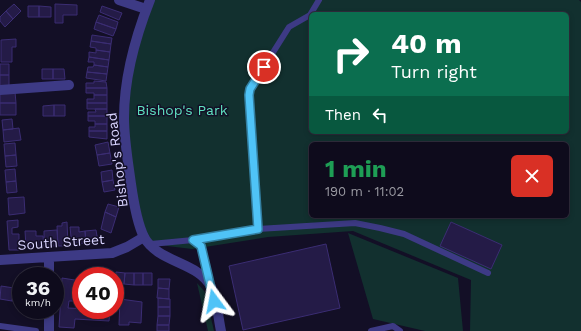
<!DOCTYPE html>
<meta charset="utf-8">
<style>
body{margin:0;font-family:"Work Sans",sans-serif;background:#171425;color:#f1f3f6;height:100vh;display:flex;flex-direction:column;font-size:15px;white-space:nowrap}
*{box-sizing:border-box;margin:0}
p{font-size:13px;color:#9b9ba3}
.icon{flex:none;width:22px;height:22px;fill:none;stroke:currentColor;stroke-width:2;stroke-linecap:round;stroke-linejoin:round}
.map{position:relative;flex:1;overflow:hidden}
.panel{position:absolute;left:309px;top:142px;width:260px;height:76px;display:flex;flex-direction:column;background:#0e0b1c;border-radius:6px;box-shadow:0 2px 6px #0003,0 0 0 1px #2e2b3b}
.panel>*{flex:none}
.hud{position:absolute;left:309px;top:12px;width:260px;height:122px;border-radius:6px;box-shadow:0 2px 6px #0003,0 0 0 1px #2e2b3b;background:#0b6e4f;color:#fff;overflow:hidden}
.speed{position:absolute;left:12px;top:267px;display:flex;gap:8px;font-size:20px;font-weight:700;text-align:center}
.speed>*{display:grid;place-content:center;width:52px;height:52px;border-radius:50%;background:#0e0b1c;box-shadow:0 2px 6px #0003,0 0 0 1px #2e2b3b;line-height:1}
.speed small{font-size:10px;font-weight:400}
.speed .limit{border:6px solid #d22;background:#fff;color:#111}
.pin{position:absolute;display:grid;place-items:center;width:34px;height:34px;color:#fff;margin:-17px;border:2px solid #fff;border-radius:50%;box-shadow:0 1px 4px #0007}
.me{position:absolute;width:44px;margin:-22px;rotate:347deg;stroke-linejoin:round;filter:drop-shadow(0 0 3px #0008)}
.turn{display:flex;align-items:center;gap:14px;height:84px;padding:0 16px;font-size:18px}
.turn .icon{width:52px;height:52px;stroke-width:2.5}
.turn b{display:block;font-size:28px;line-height:34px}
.then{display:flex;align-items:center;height:38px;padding:0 16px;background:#0003;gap:8px;font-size:15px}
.round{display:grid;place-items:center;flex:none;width:42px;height:42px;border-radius:6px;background:#171425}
.headline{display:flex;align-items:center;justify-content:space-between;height:68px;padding:0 16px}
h1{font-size:24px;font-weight:700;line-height:30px;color:#1e9e55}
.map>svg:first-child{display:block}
.green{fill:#12302f;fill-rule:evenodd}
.building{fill:#241b47;stroke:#3b2d73}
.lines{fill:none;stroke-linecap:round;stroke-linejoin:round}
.service{stroke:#3d3a85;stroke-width:6}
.minor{stroke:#3d3a85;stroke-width:10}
.tertiary{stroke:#3d3a85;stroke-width:10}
.route-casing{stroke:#337fa1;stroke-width:10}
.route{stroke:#4fc3f7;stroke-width:7}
.labels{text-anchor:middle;stroke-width:3;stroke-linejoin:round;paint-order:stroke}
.park-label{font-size:14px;fill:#5fe0c0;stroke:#130f26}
.street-label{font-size:14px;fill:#d9d4ff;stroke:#130f26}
</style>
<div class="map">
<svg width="581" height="331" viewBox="0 0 581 331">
<rect width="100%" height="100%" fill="#130f26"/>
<path class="green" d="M151 0H579L581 2V331H470L471 280 353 231 268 237 192 249 151 244 144 237 130 178 126 84ZM311 14H567V132H311ZM311 144H567V216H311Z
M348 233 458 278 463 331H425L373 319Z
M197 283 205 292 214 331H208Z"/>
<path class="building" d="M14 4 21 11 13 19 6 11Z
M55 4 77 5V15H63V23H55Z
M28 6H39V17H28Z
M39 6 51 7V17H39Z
M102 6 122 13 119 20 100 12Z
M6 11 13 19 5 27 0 21V17Z
M99 15 118 22 116 29 96 22Z
M96 22 116 29 113 36 94 29Z
M92 35 112 38 111 44 91 41Z
M16 39V47H12V62H1V40Z
M91 41 111 44 110 52 96 50V48L90 47Z
M96 50 110 52 109 60 89 57V52L96 53Z
M89 57 109 60 108 67 94 65V62H88Z
M0 64H9V75H0Z
M94 65 108 67 107 74 87 72 88 67H93Z
M42 69H53V79H42Z
M53 69H64L65 79H53Z
M87 72 107 74 106 81 86 78Z
M0 75H9V86H0Z
M94 81 106 82 107 88H86V83H94Z
M86 88H107V95H94V93H86Z
M15 92 16 103H0V93Z
M94 95H107V103H87V99H94Z
M0 103H16V115H0Z
M87 103H107V109H87Z
M54 105H65V116H54Z
M54 105V116H43V106Z
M95 109H107V116H88V112H96Z
M88 116H107V124H95V121H88Z
M12 119 13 129 3 130 2 120Z
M95 124H107V131H89V127H95Z
M19 128 21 140 4 142 3 130Z
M89 131H107V139L89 137Z
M108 142 110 153 97 155 95 145Z
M15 143 16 155 5 156 4 144Z
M110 153 112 164 99 166 97 155Z
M16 155 17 166 6 167 5 156Z
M15 169 16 181 6 182 5 170Z
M112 170 113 180 102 182 101 172Z
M113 180 115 190 104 192 102 182Z
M16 181 17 192 7 193 6 182Z
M24 197 25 213 9 215 8 198Z
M108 204 119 207 116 217 105 212Z
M105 212 116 217 111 233 101 229Z
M18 220V227L12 228V234H19V250H9L7 221Z
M67 222 68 246H58L57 226H62V223Z
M451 222 502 245 491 269 440 246Z
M70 227H79V232L85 231 86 243 76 244V237H71Z
M57 230 58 246H44V231Z
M96 230 98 242 86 243 85 231Z
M25 231H36V236H43L44 246 26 247Z
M326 244 340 308 243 330 229 266Z
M116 272 125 273 124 284H115Z
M125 273H134V285L124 284Z
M134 273H143V285H134Z
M143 273H152V285H143Z
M62 278 81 281V301H69L68 308 110 310 109 321 75 319 74 328 59 327Z
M158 279H170L169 289 158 288Z
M1 286 14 288 12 301 0 299Z
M14 288 21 289V302L12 301Z
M158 288 169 289V299L157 298Z
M158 298 170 299V307H158Z
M120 299 142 302 141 323 129 322V325H119Z
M158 307H170V316H158Z
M158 316H170L169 325H157Z
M157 325H169V331H157Z"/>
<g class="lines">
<path class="service" d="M258 229 355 223 380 228 404 234 488 273
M193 240 258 229 249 109 250 89 289 27 310 15 319 0
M151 244 193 240 201 246 209 281
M0 326 36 331
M371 331 393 326 400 331"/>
<path class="minor" d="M119 0 146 9
M0 90 69 85
M49 258V276
M0 260 112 253 127 247 144 237
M49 310V331"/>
<path class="tertiary" d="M150 0C135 38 124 77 124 118 124 139 128 162 131 184 133 198 138 225 144 237 158 263 199 262 211 287 217 299 218 317 221 331"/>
</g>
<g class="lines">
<g class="route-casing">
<path id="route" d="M214 301 201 246 193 240 258 229 249 95 250 89 264 67"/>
</g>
<use href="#route" class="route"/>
</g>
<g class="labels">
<g class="park-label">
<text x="182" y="115">Bishop's Park</text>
</g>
<g class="street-label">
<text transform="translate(117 160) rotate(-97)" y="5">Bishop's Road</text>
<text transform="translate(61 242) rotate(-4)" y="5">South Street</text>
</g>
</g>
</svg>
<div class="speed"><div>36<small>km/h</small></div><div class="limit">40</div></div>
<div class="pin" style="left:264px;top:67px;background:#d93025"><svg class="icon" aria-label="arrive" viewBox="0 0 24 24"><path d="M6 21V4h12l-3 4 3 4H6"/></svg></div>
<svg class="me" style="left:214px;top:301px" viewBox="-20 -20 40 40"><path d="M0-17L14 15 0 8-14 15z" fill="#4fc3f7" stroke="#fff" stroke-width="4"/></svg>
<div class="hud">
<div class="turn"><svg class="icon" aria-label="right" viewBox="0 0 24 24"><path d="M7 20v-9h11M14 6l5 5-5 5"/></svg><div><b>40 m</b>Turn right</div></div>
<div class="then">Then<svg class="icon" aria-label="left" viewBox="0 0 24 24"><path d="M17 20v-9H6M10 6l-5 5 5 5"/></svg></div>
</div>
<section class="panel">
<div class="headline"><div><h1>1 min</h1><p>190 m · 11:02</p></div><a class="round" style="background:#d93025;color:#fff"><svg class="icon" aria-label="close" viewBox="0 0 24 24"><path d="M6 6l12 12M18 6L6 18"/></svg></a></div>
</section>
</div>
